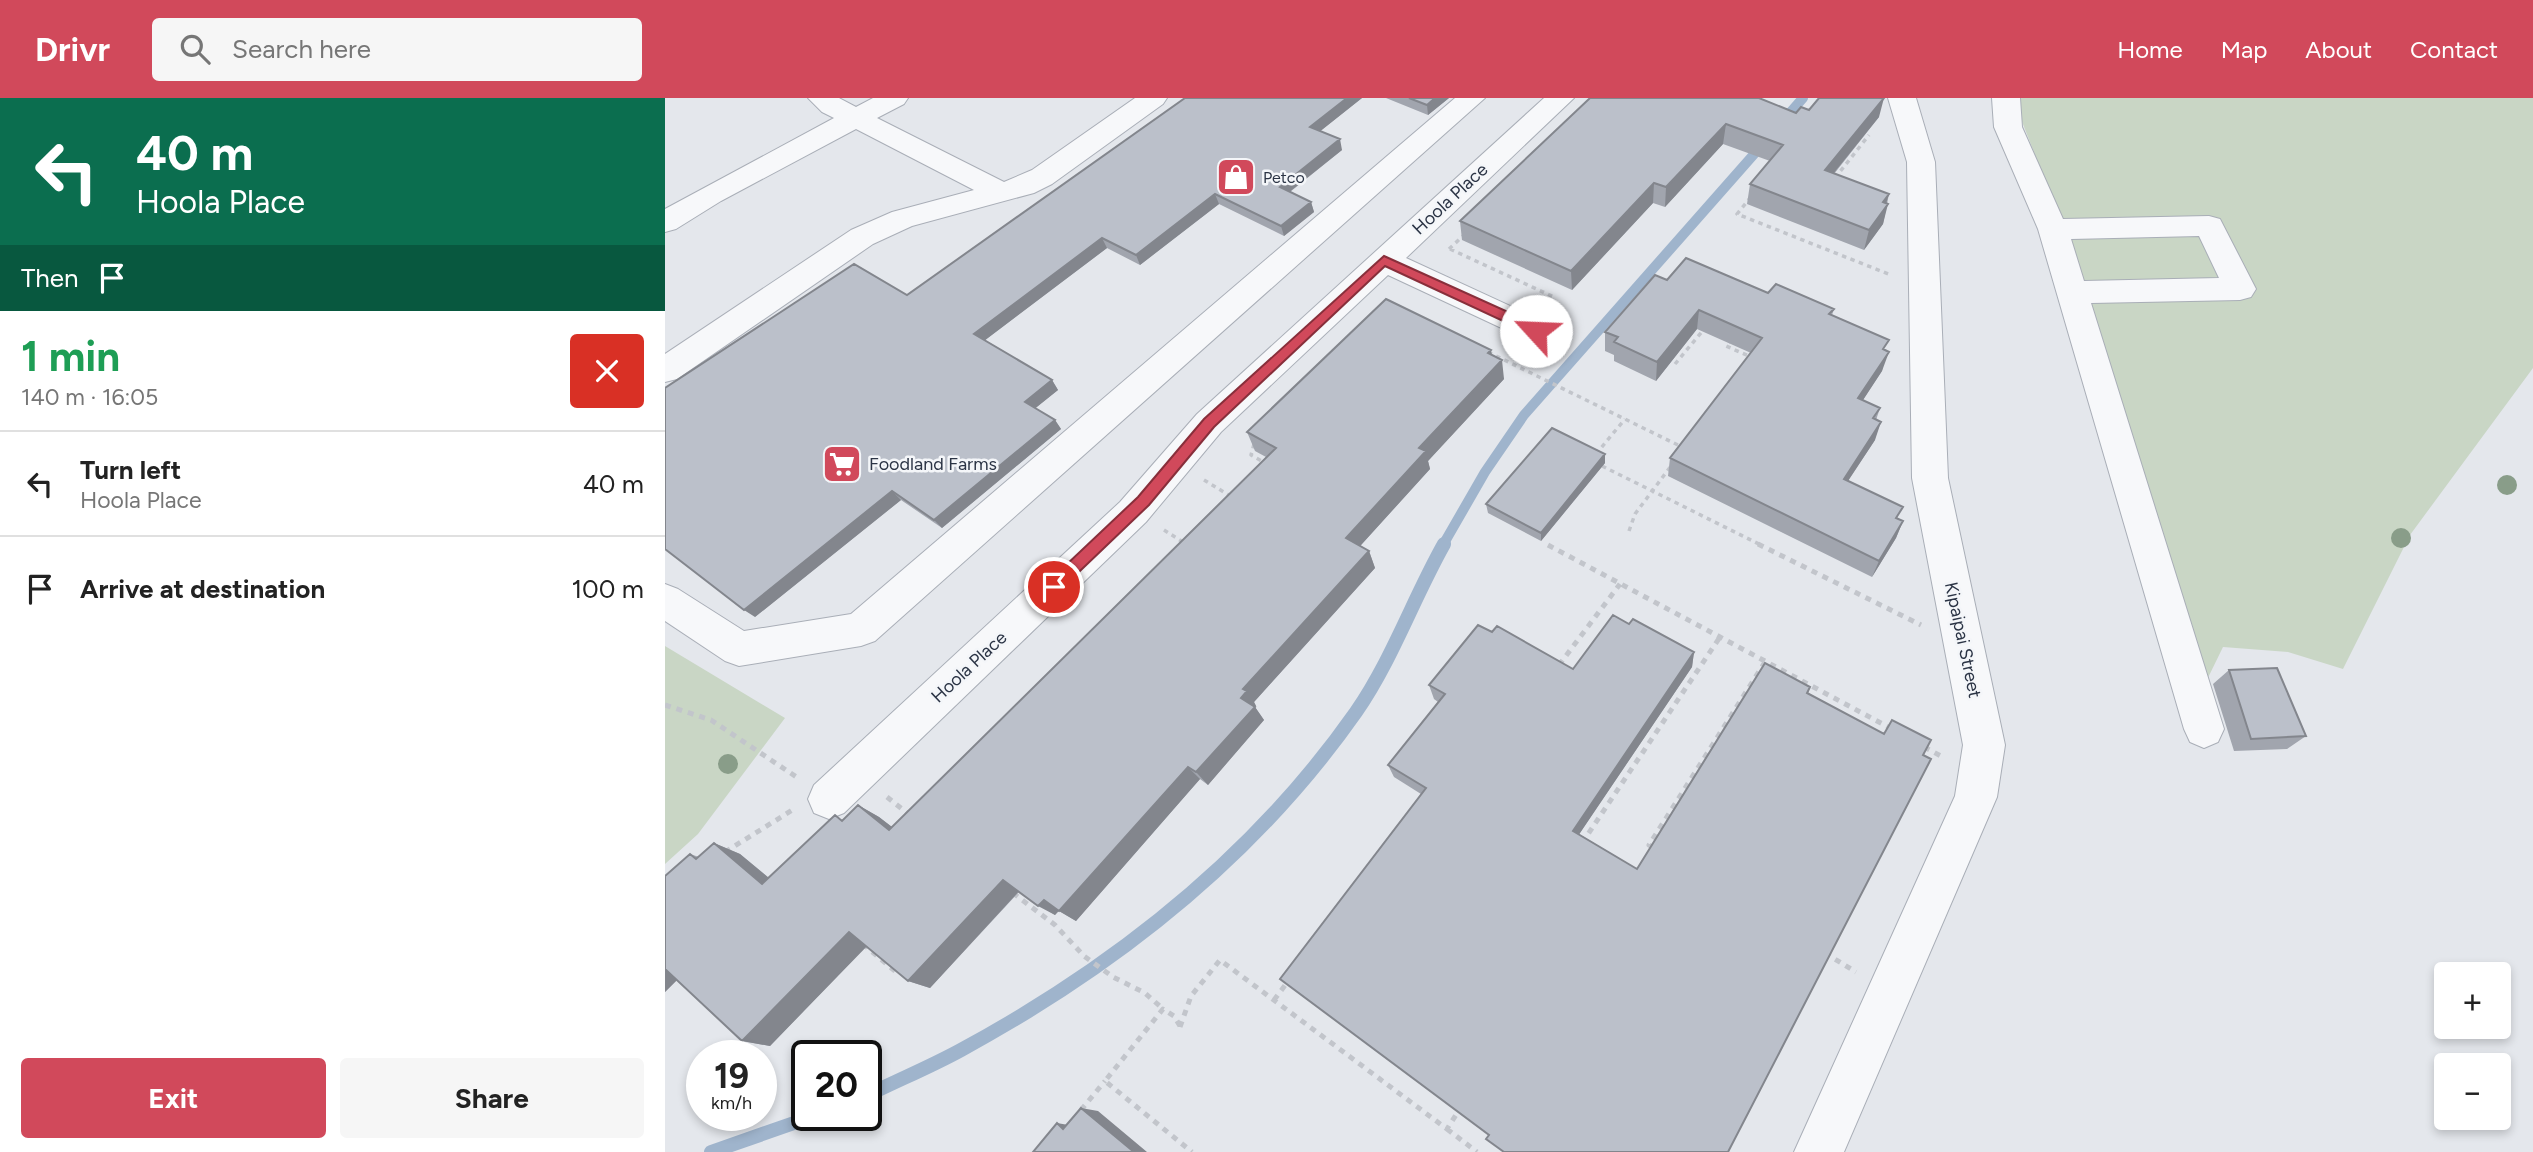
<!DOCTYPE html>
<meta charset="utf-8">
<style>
body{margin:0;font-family:Figtree,sans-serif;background:#f6f6f6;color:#222;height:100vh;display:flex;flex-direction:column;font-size:26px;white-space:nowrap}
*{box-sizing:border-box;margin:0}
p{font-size:23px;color:#767676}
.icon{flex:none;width:38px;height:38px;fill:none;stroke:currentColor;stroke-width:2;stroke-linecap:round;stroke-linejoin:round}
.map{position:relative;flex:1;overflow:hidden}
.panel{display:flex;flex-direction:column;background:#fff;width:665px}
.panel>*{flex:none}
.guide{background:#0b6e4f;color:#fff;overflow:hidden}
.tools{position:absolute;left:1769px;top:864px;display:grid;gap:14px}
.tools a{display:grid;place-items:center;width:77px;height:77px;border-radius:7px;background:#fff;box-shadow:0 4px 10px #0003;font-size:35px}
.speed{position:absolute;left:21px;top:942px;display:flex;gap:14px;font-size:35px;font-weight:700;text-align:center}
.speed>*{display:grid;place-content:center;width:91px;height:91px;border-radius:50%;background:#fff;box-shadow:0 4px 10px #0003;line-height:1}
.speed small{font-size:18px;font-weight:400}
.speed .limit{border:4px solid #111;border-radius:10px;background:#fff;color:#111}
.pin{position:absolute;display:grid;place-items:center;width:60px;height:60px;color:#fff;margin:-30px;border:4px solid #fff;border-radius:50%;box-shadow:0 2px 7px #0007}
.me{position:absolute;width:77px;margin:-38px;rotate:295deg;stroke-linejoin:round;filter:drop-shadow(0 0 5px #0008)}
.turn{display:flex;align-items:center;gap:24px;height:147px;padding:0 21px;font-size:32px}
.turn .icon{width:91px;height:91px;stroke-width:2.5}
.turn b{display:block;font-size:49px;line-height:60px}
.then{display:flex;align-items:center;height:66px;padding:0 21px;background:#0003;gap:14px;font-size:26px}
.round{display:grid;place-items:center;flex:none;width:74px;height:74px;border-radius:7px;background:#f6f6f6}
.head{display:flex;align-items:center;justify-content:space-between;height:119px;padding:0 21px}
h1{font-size:42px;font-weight:700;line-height:52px;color:#1e9e55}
.cta{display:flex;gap:14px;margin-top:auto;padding:14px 21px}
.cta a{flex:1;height:80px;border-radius:7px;background:#d1495b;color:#fff;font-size:28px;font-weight:700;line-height:80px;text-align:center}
.cta a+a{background:#f6f6f6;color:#222}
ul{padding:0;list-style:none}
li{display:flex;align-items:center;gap:21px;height:105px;padding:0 21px;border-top:2px solid #e0e0e0}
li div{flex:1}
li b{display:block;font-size:26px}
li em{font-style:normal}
header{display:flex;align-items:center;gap:42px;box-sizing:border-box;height:98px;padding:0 35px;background:#d1495b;color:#fff}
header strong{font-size:33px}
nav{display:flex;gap:38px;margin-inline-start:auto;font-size:24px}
.search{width:490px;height:63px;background:#f6f6f6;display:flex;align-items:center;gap:18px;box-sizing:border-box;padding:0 24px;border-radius:7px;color:#767676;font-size:26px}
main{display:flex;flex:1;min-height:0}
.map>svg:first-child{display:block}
.green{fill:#c9d6c5}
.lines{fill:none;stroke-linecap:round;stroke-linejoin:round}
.stream-far1{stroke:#9fb4cc;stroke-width:10}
.stream{stroke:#9fb4cc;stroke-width:14}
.minor-casing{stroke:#a9aeb7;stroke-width:2}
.path-far1{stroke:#c2c5cb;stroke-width:3.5;stroke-dasharray:4.5 4.5;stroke-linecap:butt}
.path{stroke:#c2c5cb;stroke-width:5;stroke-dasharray:6 6;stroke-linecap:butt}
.minor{fill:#f7f8fa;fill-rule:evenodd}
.tree{fill:#899d89}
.wall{fill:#a1a5ae}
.shaded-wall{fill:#83868d}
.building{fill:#bbc0ca;stroke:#83868d;stroke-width:2}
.route{fill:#d1495b;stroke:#882f3b;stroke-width:2}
.labels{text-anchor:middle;stroke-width:5;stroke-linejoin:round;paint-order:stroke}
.far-poi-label{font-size:16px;fill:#2b3445;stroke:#f4f6f9;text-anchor:start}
.street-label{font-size:18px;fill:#2b3445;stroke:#f4f6f9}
.poi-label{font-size:18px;fill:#2b3445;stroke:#f4f6f9;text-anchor:start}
</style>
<header>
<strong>Drivr</strong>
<div class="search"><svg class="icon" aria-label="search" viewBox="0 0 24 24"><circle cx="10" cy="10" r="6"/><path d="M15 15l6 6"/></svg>Search here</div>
<nav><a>Home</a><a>Map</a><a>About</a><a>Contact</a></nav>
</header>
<main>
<section class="panel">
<div class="guide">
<div class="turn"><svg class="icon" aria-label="left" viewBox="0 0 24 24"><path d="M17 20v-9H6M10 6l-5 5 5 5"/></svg><div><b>40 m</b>Hoola Place</div></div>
<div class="then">Then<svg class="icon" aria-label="arrive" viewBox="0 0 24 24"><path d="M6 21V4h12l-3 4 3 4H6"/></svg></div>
</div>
<div class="head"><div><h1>1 min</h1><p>140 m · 16:05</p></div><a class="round" style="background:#d93025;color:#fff"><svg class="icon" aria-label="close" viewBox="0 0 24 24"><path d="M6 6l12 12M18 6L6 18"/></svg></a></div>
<ul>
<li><svg class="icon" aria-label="left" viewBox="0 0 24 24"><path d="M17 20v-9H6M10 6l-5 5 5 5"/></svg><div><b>Turn left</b><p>Hoola Place</p></div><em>40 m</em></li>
<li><svg class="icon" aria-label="arrive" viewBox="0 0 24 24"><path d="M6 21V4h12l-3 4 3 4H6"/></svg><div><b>Arrive at destination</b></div><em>100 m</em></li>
</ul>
<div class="cta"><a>Exit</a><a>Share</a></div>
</section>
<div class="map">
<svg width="1868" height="1054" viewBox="0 0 1868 1054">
<rect width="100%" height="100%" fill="#e4e7ec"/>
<path class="green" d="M1355 0H1868V270L1745 437 1678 571 1623 554 1558 549 1537 592 1392 113 1356 21Z
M0 548 120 620 33 736 0 766Z"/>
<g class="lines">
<path class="stream-far1" d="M1117 24 1138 0
M778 447 820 374 859 317 1098 46"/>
<path class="stream" d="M201 998C233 982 265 969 296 952 449 869 590 758 691 614 727 562 748 501 779 446
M46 1054 152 1017"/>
<g class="minor-casing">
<path id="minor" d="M143 0H174L191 9 208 0H243L239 6 212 20 339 84 367 72 470 0H502L498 6 387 86 369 95 247 128 208 146 12 281 0 284V256L186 132 227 114 309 92 191 31 56 103 11 131 0 134V111L169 20 157 14Z
M790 0H820L210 543 196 548 74 568 60 563 0 523V486L13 491 79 533 186 516Z
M879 0H909L741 160 882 225 887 233 882 241 871 245 860 241 723 177 556 334 481 424 179 715 164 721 149 715 143 701 149 687 455 404 532 316Z
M1223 0H1251L1270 64 1283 380 1340 647 1332 699 1179 1054H1129L1290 698 1298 647 1247 380 1242 64Z
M1327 0H1355L1357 29 1398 121 1544 118 1555 121 1591 191 1586 199 1575 202 1426 205 1559 631 1553 644 1539 650 1525 644 1519 631 1373 131 1329 29ZM1534 138 1554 180 1419 183 1406 141Z"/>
</g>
<path class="path-far1" d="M1170 80 1204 37
M1086 99 1072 116 1226 177
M784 151 799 137
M785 151 891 200
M1066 241 1061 248 1086 259
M823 254 1019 350
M1010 266 1040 230
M589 346 586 357 602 366
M931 356 960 321
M937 368 1096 447
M539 382 567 399
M499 432 521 446
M964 433 970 416 1006 368"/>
<path class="path" d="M1093 446 1256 527
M883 447 1227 631
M894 567 955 486
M0 607 46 622 133 680
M1259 649 1276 658
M222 699 246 718
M917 745 1055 539
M988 750 984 747 1100 564
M60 754 129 711
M348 795 390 827 419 858 448 879 480 895 498 911
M198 846 231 874
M1160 855 1191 874
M609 902 624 882
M515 928 509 918 498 911 440 983 527 1054
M515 929 526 898 555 862 782 1031 796 1009
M416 1012 440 983
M782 1031 812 1054"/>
<use href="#minor" class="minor"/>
</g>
<g class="tree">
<circle cx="1842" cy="387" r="10"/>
<circle cx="1736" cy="440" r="10"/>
<circle cx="63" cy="666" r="10"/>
</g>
<path class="wall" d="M520 0H697L655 33 677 52 625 94 646 104 649 114 619 138 554 106 475 167 442 150 320 242 387 282 393 292 370 310 390 322 396 331 277 430 236 402 90 519 242 197Z
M721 0H784L763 17Z
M925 0 1131 15 1144 12 1214 19 1169 76 1224 96 1218 126 1199 152 1082 106 1085 86 1105 63 1058 46 1000 109 988 105 907 192 797 142 795 123Z
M1002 182 1103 195 1169 211 1167 217 1221 252 1217 273 1197 303 1215 310 1211 322 1210 342 1183 383 1233 421 1238 423 1231 440 1207 479 1003 378 1005 360 1086 255 1032 231 991 283 949 263V257L940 253V234Z
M827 257 839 281 763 363 765 371 695 448 704 453 710 470 589 604 591 608 590 609 599 622 543 687 535 681 411 823 394 813 390 817 354 794 265 890 243 883 201 848 105 948 77 943 12 882 0 894V778L25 756 34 759 49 745 75 756 104 780 178 722 193 707 214 719 227 729 601 359 590 353 582 334Z
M940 356V365L876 443 823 415 821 406Z
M964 526 1029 554 1027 569 914 736 972 771 1145 589 1143 595 1219 636 1266 642 824 1037 756 696 729 679 723 667 773 604 769 601 764 587 827 534 908 571Z
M1564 572 1641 638 1622 651 1569 653 1548 586Z"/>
<path class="shaded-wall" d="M682 0H697L648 39 645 29Z
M770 0H784L763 17 762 7Z
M1219 0 1214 19 1155 92 1160 72Z
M1061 26 1058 46 1000 109 1001 89Z
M675 41 677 52 618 99 615 89Z
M989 85 988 105 907 192 906 173Z
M550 96 554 106 475 167 471 157Z
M1224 96 1219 112 1223 106 1218 126 1199 152 1204 132 1218 104Z
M646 104 649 114 619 138 616 128Z
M437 140 442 150 315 246 309 236Z
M1034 212 1032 231 991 283 992 264Z
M826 252 829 270 837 262 839 281 763 363 765 371 687 457 681 440 754 350Z
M1224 254 1217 273 1187 319 1193 300Z
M387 282 393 292 367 313 360 304Z
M390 322 396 331 277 430 269 422Z
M1216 324 1210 342 1173 398 1179 381Z
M940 356V365L876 443V435Z
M227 393 236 402 90 519 79 512Z
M1238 423 1231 440 1207 479 1214 463Z
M704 453 710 470 589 604 591 608 590 609 599 622 543 687 531 674 576 600 578 591Z
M1029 554 1027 569 909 744 908 733Z
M523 669 535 681 411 823 394 813Z
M193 707 214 719 245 743 224 732Z
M49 745 75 756 123 796 97 786Z
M338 782 355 792 265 890 243 883Z
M379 802 395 811 390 817 373 808Z
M184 834 207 843 105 948 77 943Z
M0 867 22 872 0 894Z
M416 1010 433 1013 482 1054H469Z
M392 1025 409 1028 398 1031Z"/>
<path class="building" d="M520 0H682L645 29 675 41 615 89 646 104 616 128 550 96 471 157 437 140 309 236 387 282 360 304 390 322 269 422 227 393 79 512 0 451V290L189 166 242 197Z
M744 0H770L762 7Z
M925 0H1094L1131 15 1136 9 1144 12 1154 0H1219L1160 72 1224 96 1218 104 1223 106 1204 132 1085 86 1118 47 1061 26 1001 89 989 85 906 173 795 123Z
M1021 160 1103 195 1111 186 1169 211 1164 216 1224 242 1218 251 1224 254 1193 300 1215 310 1208 320 1216 324 1179 381 1238 409 1231 420 1238 423 1214 463 1005 360 1097 240 1034 212 992 264 949 244 953 239 940 234 990 177 1002 182Z
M721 201 826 252 823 255 837 262 754 350 761 353 681 440 704 453 578 591 582 593 576 600 590 609 531 674 523 669 394 813 379 802 373 808 338 782 243 883 184 834 77 943 0 871V778L25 756 31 761 49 745 97 786 170 717 177 723 193 707 224 732 611 350 582 334Z
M887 330 940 356 876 435 821 406Z
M948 517 964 526 968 521 1029 554 908 733 972 771 1100 565 1145 589 1142 595 1219 636 1227 622 1266 642 1258 657 1266 661 1063 1054H839L821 1041 824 1037 615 881 761 690 723 667 780 596 764 587 813 527 827 534 832 528 908 571Z
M1612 570 1641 638 1586 641 1564 572Z
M416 1010 469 1054H368L392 1025 398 1031Z"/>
<path class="route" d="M719 158 876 229 878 233 876 236H866L720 168 549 329 484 407 394 493H383L381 489 383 484 473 399 539 321Z"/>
<defs>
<g id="shop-square" transform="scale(2.0125)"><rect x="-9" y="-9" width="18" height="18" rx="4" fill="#d1495b" stroke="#f4f6f9"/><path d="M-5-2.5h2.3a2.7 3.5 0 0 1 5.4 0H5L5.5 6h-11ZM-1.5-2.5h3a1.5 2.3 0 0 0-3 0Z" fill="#fff"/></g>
<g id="supermarket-square" transform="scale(2.0125)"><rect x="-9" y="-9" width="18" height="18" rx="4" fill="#d1495b" stroke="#f4f6f9"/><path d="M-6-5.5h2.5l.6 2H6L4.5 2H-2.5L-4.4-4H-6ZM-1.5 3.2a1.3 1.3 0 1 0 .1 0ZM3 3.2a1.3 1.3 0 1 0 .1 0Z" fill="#fff"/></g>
</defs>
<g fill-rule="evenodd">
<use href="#shop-square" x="571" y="79"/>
<use href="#supermarket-square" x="177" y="366"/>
</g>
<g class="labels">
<g class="far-poi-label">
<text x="598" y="85">Petco</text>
</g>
<g class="street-label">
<text transform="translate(785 101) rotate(-43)" y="6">Hoola Place</text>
<text transform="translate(1298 542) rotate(78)" y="6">Kipaipai Street</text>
<text transform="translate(304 569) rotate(-43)" y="6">Hoola Place</text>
</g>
<g class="poi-label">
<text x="204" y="372">Foodland Farms</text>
</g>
</g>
</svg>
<div class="tools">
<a>+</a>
<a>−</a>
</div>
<div class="speed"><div>19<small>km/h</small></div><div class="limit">20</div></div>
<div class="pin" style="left:389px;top:489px;background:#d93025"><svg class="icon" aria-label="arrive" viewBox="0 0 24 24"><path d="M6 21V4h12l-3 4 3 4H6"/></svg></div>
<svg class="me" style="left:871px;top:233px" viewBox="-20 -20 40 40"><circle r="19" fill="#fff"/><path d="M0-13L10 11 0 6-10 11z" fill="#d1495b"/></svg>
</div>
</main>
